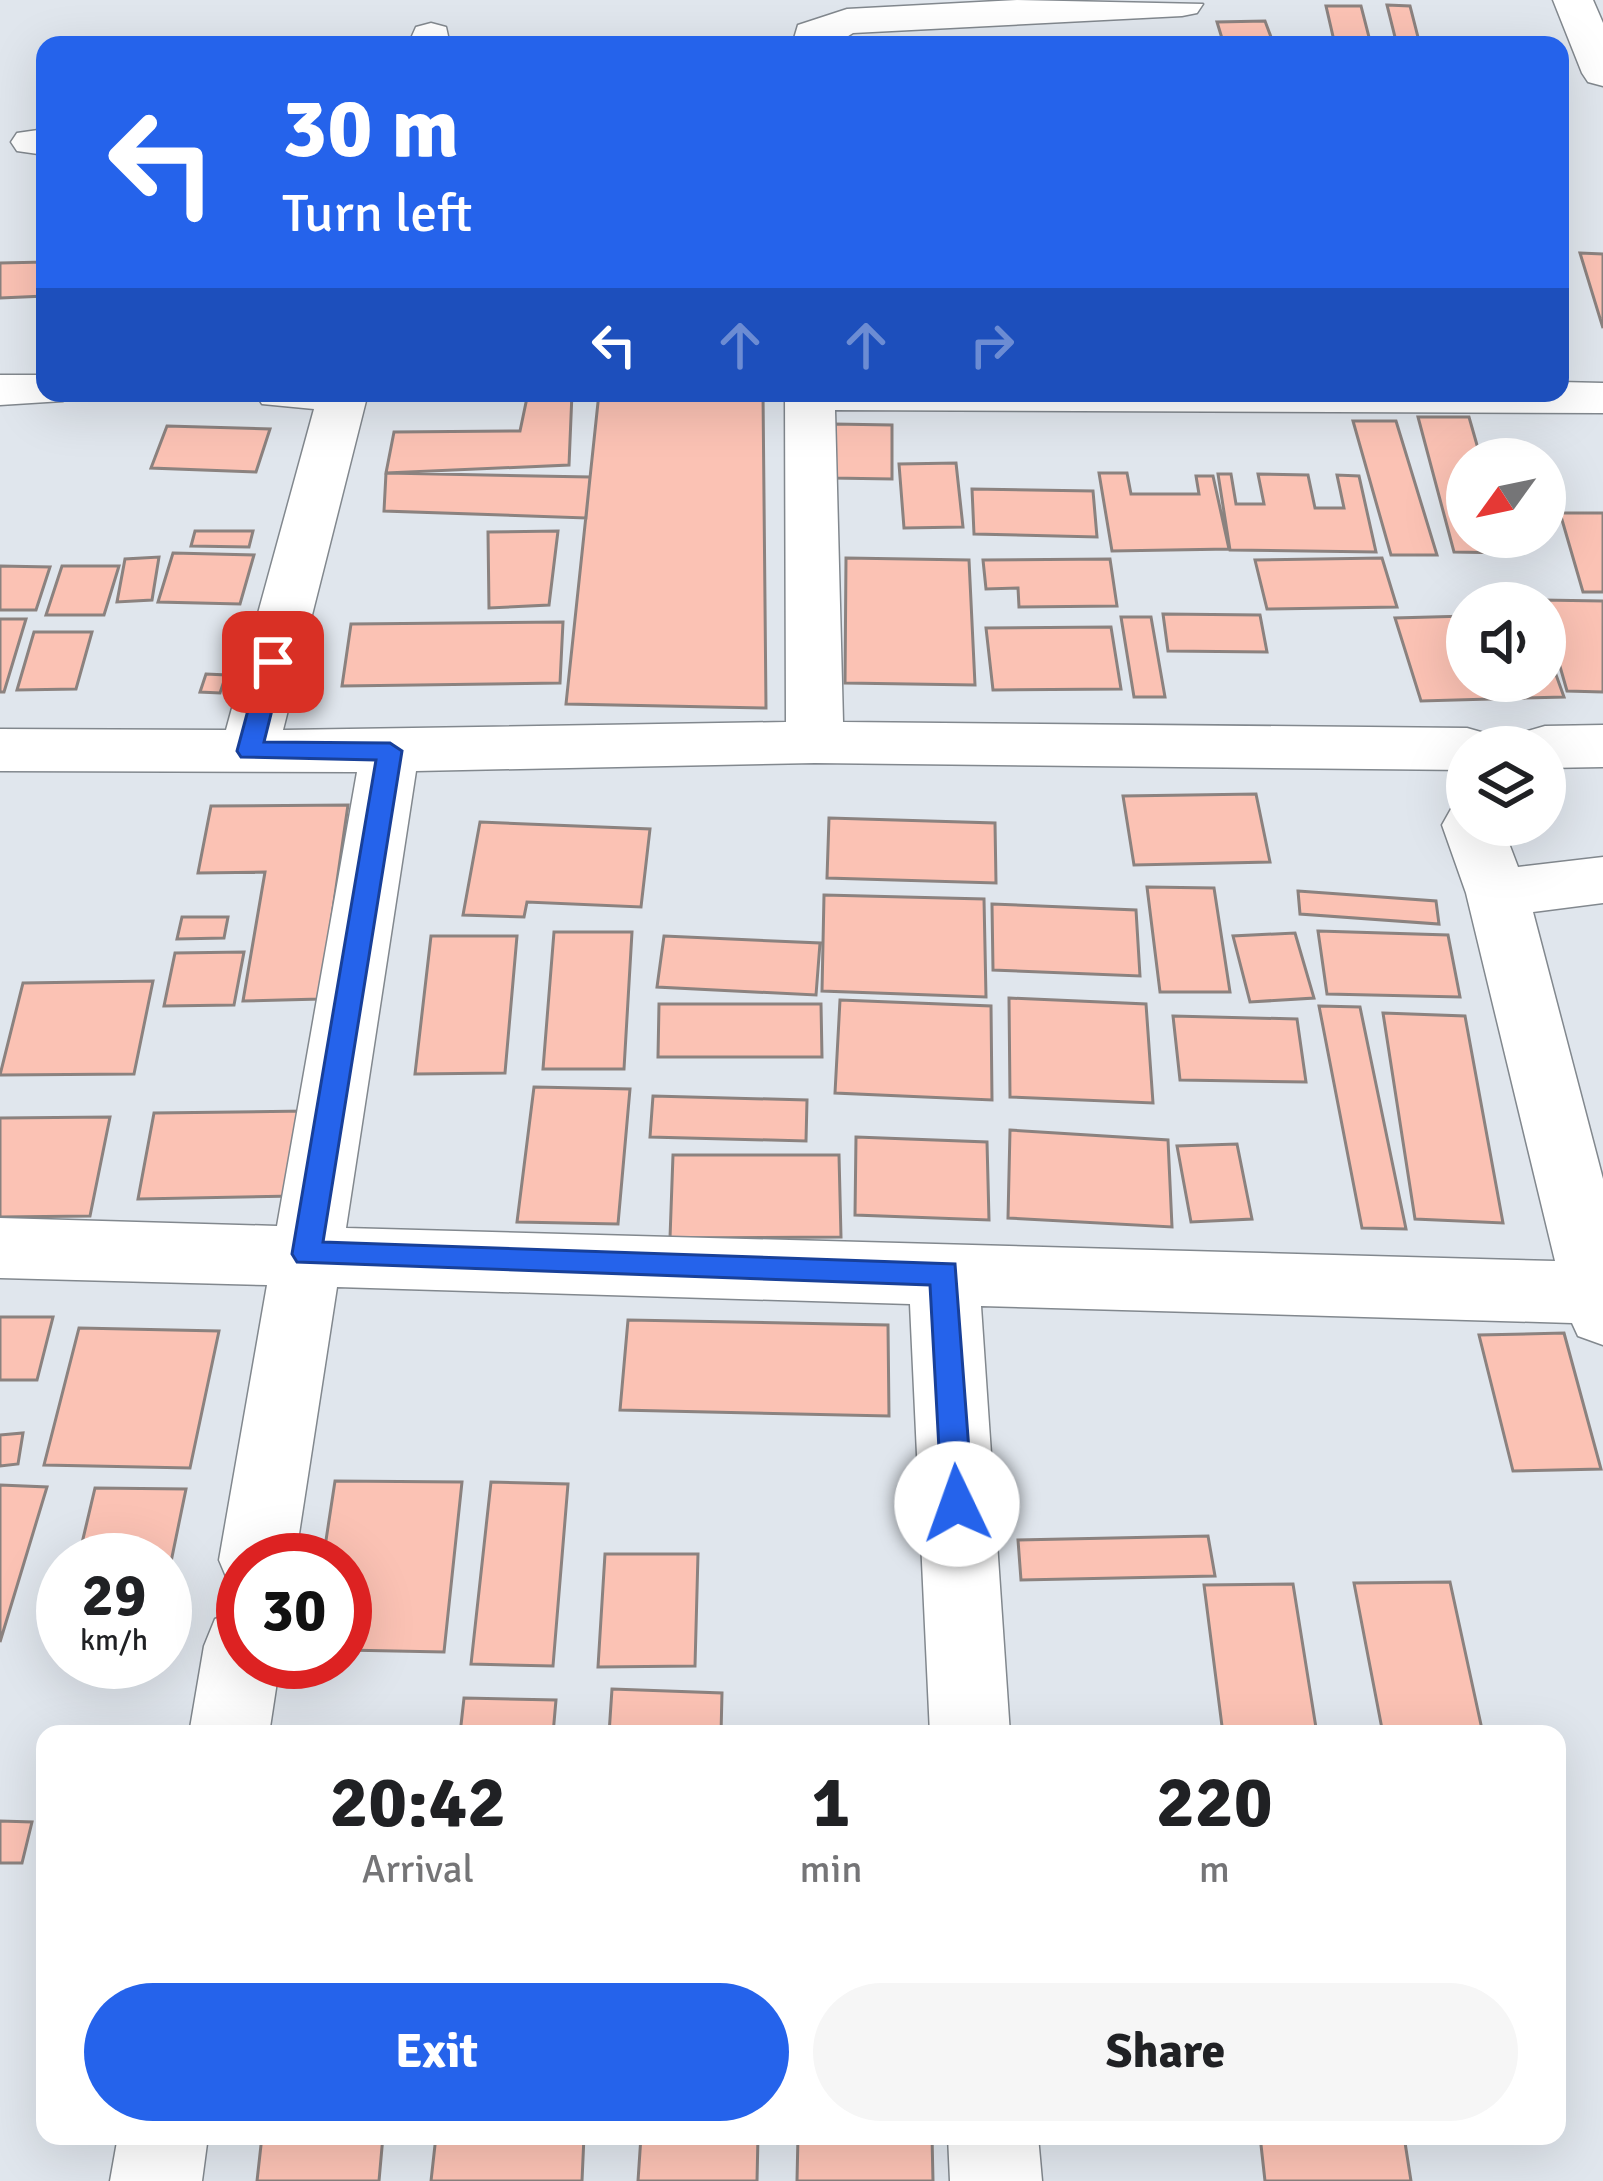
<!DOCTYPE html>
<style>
body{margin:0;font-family:Signika,sans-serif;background:#f6f6f6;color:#202124;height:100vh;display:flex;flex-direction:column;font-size:45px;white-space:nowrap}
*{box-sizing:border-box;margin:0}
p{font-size:39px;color:#757577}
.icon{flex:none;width:66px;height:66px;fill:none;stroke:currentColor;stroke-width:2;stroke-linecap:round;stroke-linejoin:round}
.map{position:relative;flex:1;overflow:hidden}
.drawer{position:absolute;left:36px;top:1725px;width:1530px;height:420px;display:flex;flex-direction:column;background:#fff;border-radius:24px;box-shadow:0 12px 48px #0002}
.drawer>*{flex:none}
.banner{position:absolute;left:36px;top:36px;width:1533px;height:366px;border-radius:24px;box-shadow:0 12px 48px #0002;background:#2563eb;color:#fff;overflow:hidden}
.needle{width:78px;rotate:237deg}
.buttons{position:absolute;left:1446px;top:438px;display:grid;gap:24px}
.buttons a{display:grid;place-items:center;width:120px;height:120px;border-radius:50%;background:#fff;box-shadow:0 12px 48px #0002;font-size:60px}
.speed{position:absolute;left:36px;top:1533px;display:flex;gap:24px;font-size:60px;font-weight:700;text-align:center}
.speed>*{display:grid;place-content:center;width:156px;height:156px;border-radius:50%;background:#fff;box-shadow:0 12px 48px #0002;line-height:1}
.speed small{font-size:30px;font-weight:400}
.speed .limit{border:18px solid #d22;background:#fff;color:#111}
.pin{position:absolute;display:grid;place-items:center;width:102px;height:102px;color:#fff;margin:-51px;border-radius:24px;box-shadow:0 6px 18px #0006}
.me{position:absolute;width:132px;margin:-66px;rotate:357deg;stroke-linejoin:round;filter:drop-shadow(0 0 9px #0008)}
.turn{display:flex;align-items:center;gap:42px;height:252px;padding:0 48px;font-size:54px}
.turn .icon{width:156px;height:156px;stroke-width:2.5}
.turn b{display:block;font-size:84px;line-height:102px}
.lanes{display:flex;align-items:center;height:114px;padding:0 48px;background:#0003;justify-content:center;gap:60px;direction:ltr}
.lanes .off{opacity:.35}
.eta{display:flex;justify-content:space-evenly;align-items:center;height:204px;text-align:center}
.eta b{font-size:72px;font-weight:700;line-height:84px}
.primary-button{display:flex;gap:24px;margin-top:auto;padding:24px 48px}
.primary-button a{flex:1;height:138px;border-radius:72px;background:#2563eb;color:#fff;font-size:48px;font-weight:700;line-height:138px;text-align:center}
.primary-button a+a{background:#f6f6f6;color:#202124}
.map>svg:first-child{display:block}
.building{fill:#fbc2b4;stroke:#8b827f;stroke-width:3}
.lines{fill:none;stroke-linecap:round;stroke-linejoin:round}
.minor-casing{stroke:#82888e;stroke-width:3}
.minor{fill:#fff;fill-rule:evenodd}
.route{fill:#2563eb;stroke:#184099;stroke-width:3}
</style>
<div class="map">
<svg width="1603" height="2181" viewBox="0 0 1603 2181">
<rect width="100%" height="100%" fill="#e0e6ed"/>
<path class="building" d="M1387 5 1410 6 1420 45H1397Z
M1326 6H1361L1371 45H1335Z
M1265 21 1274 45H1224L1217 22Z
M955 39 954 45H853V40Z
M1580 253 1603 254V328Z
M45 262V296L0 298V263Z
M528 393H572L569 465 386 473 394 432 520 431Z
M599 393H763L766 708 566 704Z
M1418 417H1469L1481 459H1467V537H1504L1508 553 1454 552Z
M1353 421H1396L1437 555H1391Z
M833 424 892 425V479L832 478Z
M167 426 270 429 256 472 151 468Z
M956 463 963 527 904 528 899 464Z
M386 473 590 477 586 518 384 511Z
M1099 473H1127L1131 494H1199L1196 476H1213L1229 549 1112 551Z
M1218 474H1231L1236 504H1264L1258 474 1308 475 1315 508H1344L1337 475 1359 476 1376 552 1230 550Z
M972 489 1093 491 1097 537 974 534Z
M1560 513H1603V592H1583Z
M195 531H253L249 547 191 546Z
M558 531 549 605 489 608 488 532Z
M173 553 254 555 240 604 158 602Z
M159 557 152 600 117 602 125 559Z
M846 558 969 560 975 685 845 683Z
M1382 558 1397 607 1267 609 1255 560Z
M1110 559 1117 606 1019 607 1018 588 986 589 983 560Z
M0 566 50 567 36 610H0Z
M62 566H119L104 615H46Z
M1541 600 1603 601V692L1567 691Z
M1163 614 1260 615 1267 652 1168 651Z
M1467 616V681H1545V644L1564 697 1421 701 1395 618Z
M1121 617H1151L1165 697H1134Z
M0 619H26L4 692H0Z
M563 622 560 683 342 686 351 624Z
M1111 627 1121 689 993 690 986 628Z
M34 632H92L76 689 17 690Z
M206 674 226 675 220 693 200 692Z
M1256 794 1270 862 1134 865 1123 796Z
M348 805 320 999 243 1001 265 872 198 873 211 806Z
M829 818 995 823 996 883 827 878Z
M480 822 650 829 641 907 527 902 524 917 463 915Z
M1147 887 1214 888 1230 992H1160Z
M1298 891 1436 901 1439 924 1300 914Z
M824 895 984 899 986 997 822 991Z
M992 904 1136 910 1140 976 993 970Z
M182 917H228L224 938 177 939Z
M1318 931 1448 935 1460 997 1327 994Z
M554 932H632L624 1069H543Z
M1295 933 1314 998 1250 1002 1233 936Z
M431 936H517L505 1073 415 1074Z
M664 936 820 943 816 995 657 987Z
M244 952 234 1005 164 1006 175 953Z
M153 981 134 1074 0 1075 23 983Z
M1009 998 1146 1004 1153 1103 1010 1097Z
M840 1000 991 1006 992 1100 835 1093Z
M659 1004H821L822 1057H658Z
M1319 1006 1360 1007 1406 1229 1362 1228Z
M1383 1013 1465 1016 1503 1223 1415 1219Z
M1173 1016 1297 1019 1306 1082 1180 1080Z
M534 1087 630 1089 618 1224 517 1222Z
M653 1096 807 1100 806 1141 650 1137Z
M306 1111 294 1196 138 1199 154 1113Z
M110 1117 90 1216 0 1217V1118Z
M1010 1130 1168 1140 1172 1227 1008 1218Z
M856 1137 987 1142 989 1220 855 1215Z
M1237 1144 1252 1219 1191 1222 1177 1146Z
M673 1155H839L841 1237 670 1238Z
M0 1317H53L37 1380H0Z
M628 1320 888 1325 889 1416 620 1410Z
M79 1328 219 1331 190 1468 44 1465Z
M1564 1333 1601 1469 1513 1471 1479 1335Z
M23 1433 18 1464 0 1466V1435Z
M335 1481 462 1482 444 1652 345 1650V1560H323Z
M491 1482 568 1484 553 1666 471 1664Z
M0 1485 47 1487 0 1642Z
M95 1488 186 1489 165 1591V1560H78Z
M1208 1536 1215 1576 1021 1580 1018 1540Z
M605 1554H698L695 1666 598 1667Z
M1450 1582 1483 1734H1383L1354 1583Z
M1293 1584 1317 1734H1223L1204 1585Z
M612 1689 722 1693 721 1734H609Z
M464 1698 556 1700 553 1734H460Z
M0 1821 32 1822 22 1863H0Z
M262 2136H383L379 2181H257Z
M436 2136H584L582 2181H431Z
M641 2136H758L757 2181H638Z
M798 2136H932L933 2181H797Z
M1260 2136H1404L1411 2181H1265Z"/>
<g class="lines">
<g class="minor-casing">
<path id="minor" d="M1017 0 1203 4 1197 13 1182 16 853 33 834 45H792L798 25 847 9Z
M1553 0H1593L1603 23V86L1588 82 1582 73Z
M431 23 446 27 450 45H408L416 27Z
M45 129V155L17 151 11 142 17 133Z
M0 375H45V393H68L63 401 0 405Z
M1560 382 1603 383V413L835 410 843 722 1467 728 1488 734 1495 747H1467V770L815 763 416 771 346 1228 1555 1261 1466 893 1442 825 1451 809 1467 805V825H1502L1518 867 1603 857V903L1533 912 1603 1179V1345L1578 1336 1572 1323 981 1306 1010 1734H930L910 1304 337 1287 295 1560H243V1591L230 1586 219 1560 267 1285 0 1278V1218L277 1226 357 772 0 771V729L226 730 314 409 262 404 255 393H368L283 730 786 722 785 393H1560Z
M1603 725V767L1545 768V747H1516L1524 732 1545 726Z
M243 1608V1662H280L269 1734H189L204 1646 215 1619Z
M118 2136H208L202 2181H110Z
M948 2136H1038L1042 2181H950Z"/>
</g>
<use href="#minor" class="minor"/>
</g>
<path class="route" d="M273 654 284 662 264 742 390 743 402 751 323 1242 955 1264 973 1504 968 1514 957 1518 946 1514 942 1504 930 1285 297 1262 292 1254 376 760 241 757 237 751 261 662Z"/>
</svg>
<div class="buttons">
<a><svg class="needle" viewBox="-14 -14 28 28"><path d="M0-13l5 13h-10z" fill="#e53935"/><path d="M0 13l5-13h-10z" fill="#757577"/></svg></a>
<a><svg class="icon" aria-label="sound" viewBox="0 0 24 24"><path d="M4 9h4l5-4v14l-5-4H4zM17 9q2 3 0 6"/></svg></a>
<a><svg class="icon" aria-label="layers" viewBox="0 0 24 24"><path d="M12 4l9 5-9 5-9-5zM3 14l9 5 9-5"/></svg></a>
</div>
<div class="speed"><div>29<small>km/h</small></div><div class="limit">30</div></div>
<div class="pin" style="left:273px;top:662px;background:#d93025"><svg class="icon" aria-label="arrive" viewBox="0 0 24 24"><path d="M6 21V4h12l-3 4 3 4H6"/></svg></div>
<svg class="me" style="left:957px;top:1504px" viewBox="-20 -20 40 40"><circle r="19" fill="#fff"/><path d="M0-13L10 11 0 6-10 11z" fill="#2563eb"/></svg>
<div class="banner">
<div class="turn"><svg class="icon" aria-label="left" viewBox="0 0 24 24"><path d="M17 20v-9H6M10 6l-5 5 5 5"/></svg><div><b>30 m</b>Turn left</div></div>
<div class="lanes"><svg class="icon" aria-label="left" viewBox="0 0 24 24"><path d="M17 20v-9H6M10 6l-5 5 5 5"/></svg><svg class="icon off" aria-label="ahead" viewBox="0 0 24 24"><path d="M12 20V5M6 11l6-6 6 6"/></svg><svg class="icon off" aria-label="ahead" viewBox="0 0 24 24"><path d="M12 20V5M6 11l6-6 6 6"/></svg><svg class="icon off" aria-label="right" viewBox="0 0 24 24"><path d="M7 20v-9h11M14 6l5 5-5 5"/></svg></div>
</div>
<section class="drawer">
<div class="eta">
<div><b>20:42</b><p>Arrival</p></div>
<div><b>1</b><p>min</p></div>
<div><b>220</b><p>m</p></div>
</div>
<div class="primary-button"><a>Exit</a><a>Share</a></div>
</section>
</div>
